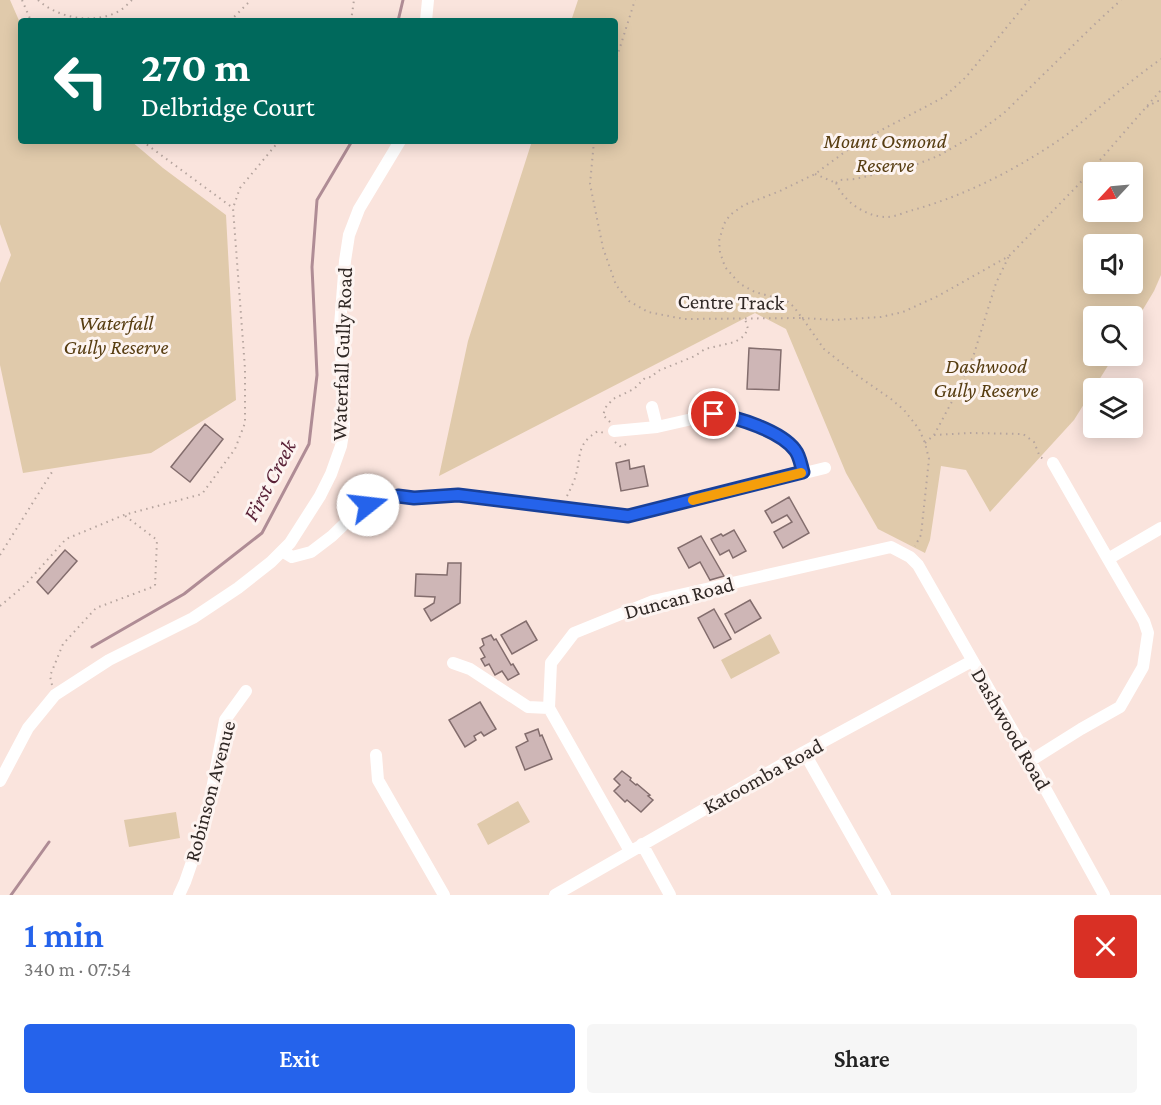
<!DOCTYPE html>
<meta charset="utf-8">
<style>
body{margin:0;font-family:"Crimson Pro",serif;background:#f6f6f6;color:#222;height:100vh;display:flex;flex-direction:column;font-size:22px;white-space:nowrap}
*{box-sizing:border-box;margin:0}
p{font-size:20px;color:#767676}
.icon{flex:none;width:33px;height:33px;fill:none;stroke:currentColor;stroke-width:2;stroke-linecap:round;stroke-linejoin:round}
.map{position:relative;height:895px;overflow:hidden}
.sheet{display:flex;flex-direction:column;background:#fff;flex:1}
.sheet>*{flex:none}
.banner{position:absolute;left:18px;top:18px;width:600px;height:126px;border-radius:6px;box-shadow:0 3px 15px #0003;background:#00695c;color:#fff;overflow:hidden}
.needle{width:39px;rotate:244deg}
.fabs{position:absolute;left:1083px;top:162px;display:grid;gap:12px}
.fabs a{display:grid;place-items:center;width:60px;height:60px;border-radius:6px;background:#fff;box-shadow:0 3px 15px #0003;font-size:30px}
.pin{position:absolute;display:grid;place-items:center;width:51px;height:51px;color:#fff;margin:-26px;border:3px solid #fff;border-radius:50%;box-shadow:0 2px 6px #0007}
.me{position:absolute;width:66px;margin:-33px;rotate:74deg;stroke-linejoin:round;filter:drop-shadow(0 0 4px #0008)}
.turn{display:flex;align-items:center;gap:21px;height:126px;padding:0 24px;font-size:27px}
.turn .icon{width:78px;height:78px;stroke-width:2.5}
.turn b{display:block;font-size:42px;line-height:51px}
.round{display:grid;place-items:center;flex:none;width:63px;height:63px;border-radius:6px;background:#f6f6f6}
.overview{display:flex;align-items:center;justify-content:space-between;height:102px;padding:0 24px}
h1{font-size:36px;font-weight:600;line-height:45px;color:#2563eb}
.cta{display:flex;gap:12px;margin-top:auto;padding:12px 24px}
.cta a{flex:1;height:69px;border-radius:6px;background:#2563eb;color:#fff;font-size:24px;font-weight:600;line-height:69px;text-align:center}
.cta a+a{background:#f6f6f6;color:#222}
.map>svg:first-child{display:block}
.green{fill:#e0caab;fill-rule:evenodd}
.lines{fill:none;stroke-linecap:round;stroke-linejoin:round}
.stream{stroke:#af8c95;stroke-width:3}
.building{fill:#ceb6b6;stroke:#836d6d;stroke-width:1.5}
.path{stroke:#b5a49e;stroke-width:2;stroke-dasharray:1.5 4.5;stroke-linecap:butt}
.minor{stroke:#fff;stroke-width:12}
.route-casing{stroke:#184099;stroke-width:15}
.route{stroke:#2563eb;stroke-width:10}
.slow{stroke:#f59e0b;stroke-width:10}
.labels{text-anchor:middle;stroke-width:6;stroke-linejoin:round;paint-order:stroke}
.park-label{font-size:21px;font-style:italic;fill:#573d11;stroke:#fdf4f1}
.street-label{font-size:21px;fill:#2f2724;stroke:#fdf4f1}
.water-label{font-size:22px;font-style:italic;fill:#592137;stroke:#fdf4f1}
</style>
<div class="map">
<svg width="1161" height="895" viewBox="0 0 1161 895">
<rect width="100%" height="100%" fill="#fae4dd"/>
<path class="green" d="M0 0H10L21 25V141H131L163 168 226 215 236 400 151 453 23 473 0 365V283L11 255 0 224Z
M578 0H1161V275L1154 291 1133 326 1132 316H1094V356H1114L1074 420 990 512 966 470 941 466 930 540 925 553 878 529 846 473 786 329 755 313 439 476 468 341 532 141H615V21H571ZM1132 172V212H1094V172ZM1094 244H1132V284H1094Z
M770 634 780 653 731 679 721 660Z
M518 801 530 822 488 845 477 824Z
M176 812 180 838 129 847 124 820Z"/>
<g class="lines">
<path class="stream" d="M398 21 403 0
M92 647 184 594 262 533 309 444 317 375 312 267 317 200 352 141
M11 895 49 842"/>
</g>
<path class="building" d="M749 348 781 350 779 390 747 389Z
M205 424 223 439 190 482 171 467Z
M629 460 630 469 644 466 648 486 621 491 616 463Z
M789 497 809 533 783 548 774 532 792 522 787 515 772 523 765 511Z
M734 530 746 551 733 558 729 550 720 555 711 539 721 534 723 536Z
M701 536 724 576 710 580 700 562 689 568 678 548Z
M65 550 77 561 48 594 37 582Z
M448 563H461L460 603 431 621 424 609 434 603 435 597 415 596 416 574 447 575Z
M750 600 761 618 735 633 725 614Z
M714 609 731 639 714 648 698 618Z
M526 621 537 640 512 654 501 635Z
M491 635 494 640 496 639 511 665 513 664 519 674 508 680 502 671 495 675 489 664 485 666 481 659 485 657 480 648 484 645 482 639Z
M480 702 496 729 484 736 481 732 474 736 476 740 465 747 449 720Z
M538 729 540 736 542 735 552 759 525 770 516 747 528 741 525 734Z
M622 771 631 778 630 780 636 785 637 784 650 795 648 796 653 800 641 812 627 800 625 802 614 791 620 785 614 779Z"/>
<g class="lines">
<path class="path" d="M22 0 31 21
M38 0C59 19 96 25 121 10 125 7 129 3 132 0
M230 21 251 0
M351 21 354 0
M615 63 635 0
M1147 107 1157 101H1161
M142 141 233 208
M594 141 590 184 603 248 616 285 629 301 648 312 684 319 802 318 794 307 787 301 755 292 740 284 725 267 720 252 719 241 724 224 730 215 744 205 780 191 815 174 857 143 944 97 966 77 1029 0
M815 174 836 183
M836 183C844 202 866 217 887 217 895 217 905 212 913 210 967 195 1019 168 1065 136 1077 127 1088 116 1100 107 1120 90 1140 74 1161 59
M836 183 839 180 855 179 915 165 938 156 973 136 1004 113 1096 23 1121 0
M802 318 834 320 881 317 903 312 938 296 1009 256 1080 183 1161 90
M803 319 824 349 858 376 891 399 904 410 919 429 925 443 929 459 921 535 915 546
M610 422 603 415 606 407 613 399 634 389 645 378 651 377 658 371 695 356 705 349 735 342 744 336 748 329 745 319
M934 435 970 433 1023 434 1034 442 1040 457 1044 459
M615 442 621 447 628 443 627 442
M925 443 934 435 956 394 974 354 996 283 1009 256
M567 496C570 490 573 484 575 478 582 456 575 445 598 431L604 433
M0 555 52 472
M0 606 25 585 66 539 124 515 202 494 235 449 245 423V369L233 208 240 188 279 141
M52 685 50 676 63 644 96 608 155 586 157 540 124 515"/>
<path class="minor" d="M426 21 428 0
M652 407 657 427
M614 431 657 427 714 414 730 416 781 436 797 451 803 472
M1053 463 1108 559
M282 551 292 557 311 552 332 536 358 511 368 505 389 498 458 495 628 516 825 468
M453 663 470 669 528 707 549 708
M804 752 885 895
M376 755 378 780 444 895
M1030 761 1081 729 1120 707 1143 667 1148 633 1144 621 1108 559 1161 528
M0 781 28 728 55 695 109 660 193 618 238 588 271 562 290 543 320 496 331 474 341 446 344 427 340 326 345 261 349 235 359 209 400 141
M642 844 670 895
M630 851 549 708 551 663 574 633 653 601 891 547 910 557 918 565 1030 761 1104 895
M179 895 185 882 202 833 210 800 225 720 246 691
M555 895 804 752 972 661"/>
</g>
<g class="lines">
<g class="route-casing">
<path id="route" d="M368 505 389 498 398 496 414 498 458 495 628 516 803 472C801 466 800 456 795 450 781 431 737 417 714 414"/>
</g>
<use href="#route" class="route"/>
<path class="slow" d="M693 500 801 473"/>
</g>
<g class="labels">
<g class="park-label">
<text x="885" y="148">Mount Osmond<tspan x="885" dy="24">Reserve</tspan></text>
<text x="116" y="330">Waterfall<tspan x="116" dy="24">Gully Reserve</tspan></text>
<text x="986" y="373">Dashwood<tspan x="986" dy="24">Gully Reserve</tspan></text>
</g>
<g class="street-label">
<text transform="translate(731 302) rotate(1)" y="7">Centre Track</text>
<text transform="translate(342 354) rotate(-88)" y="7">Waterfall Gully Road</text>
<text transform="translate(679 598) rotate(-15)" y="7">Duncan Road</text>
<text transform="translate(1011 729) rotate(60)" y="7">Dashwood Road</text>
<text transform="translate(763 776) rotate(-29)" y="7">Katoomba Road</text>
<text transform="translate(210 791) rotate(-75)" y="7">Robinson Avenue</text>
</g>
<g class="water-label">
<text transform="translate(269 480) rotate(-62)" y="8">First Creek</text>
</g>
</g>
</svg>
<div class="fabs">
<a><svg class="needle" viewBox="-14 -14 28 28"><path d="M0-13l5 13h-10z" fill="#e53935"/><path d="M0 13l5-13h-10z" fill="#767676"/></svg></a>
<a><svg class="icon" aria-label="sound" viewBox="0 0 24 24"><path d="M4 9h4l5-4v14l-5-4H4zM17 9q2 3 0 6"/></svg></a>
<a><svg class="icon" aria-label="search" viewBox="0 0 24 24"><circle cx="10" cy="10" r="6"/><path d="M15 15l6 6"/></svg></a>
<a><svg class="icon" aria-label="layers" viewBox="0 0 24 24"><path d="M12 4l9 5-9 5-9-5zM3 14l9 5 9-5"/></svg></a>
</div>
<div class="pin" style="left:714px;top:414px;background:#d93025"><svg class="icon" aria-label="arrive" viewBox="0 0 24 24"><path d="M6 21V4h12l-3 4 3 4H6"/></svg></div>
<svg class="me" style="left:368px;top:505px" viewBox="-20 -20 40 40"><circle r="19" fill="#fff"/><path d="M0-13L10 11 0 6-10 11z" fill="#2563eb"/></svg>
<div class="banner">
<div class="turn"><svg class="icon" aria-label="left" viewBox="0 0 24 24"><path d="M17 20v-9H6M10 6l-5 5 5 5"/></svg><div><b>270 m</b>Delbridge Court</div></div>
</div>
</div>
<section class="sheet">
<div class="overview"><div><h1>1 min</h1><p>340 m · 07:54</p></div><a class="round" style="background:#d93025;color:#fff"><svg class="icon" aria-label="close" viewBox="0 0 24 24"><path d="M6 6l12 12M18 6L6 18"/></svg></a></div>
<div class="cta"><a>Exit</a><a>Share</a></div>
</section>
